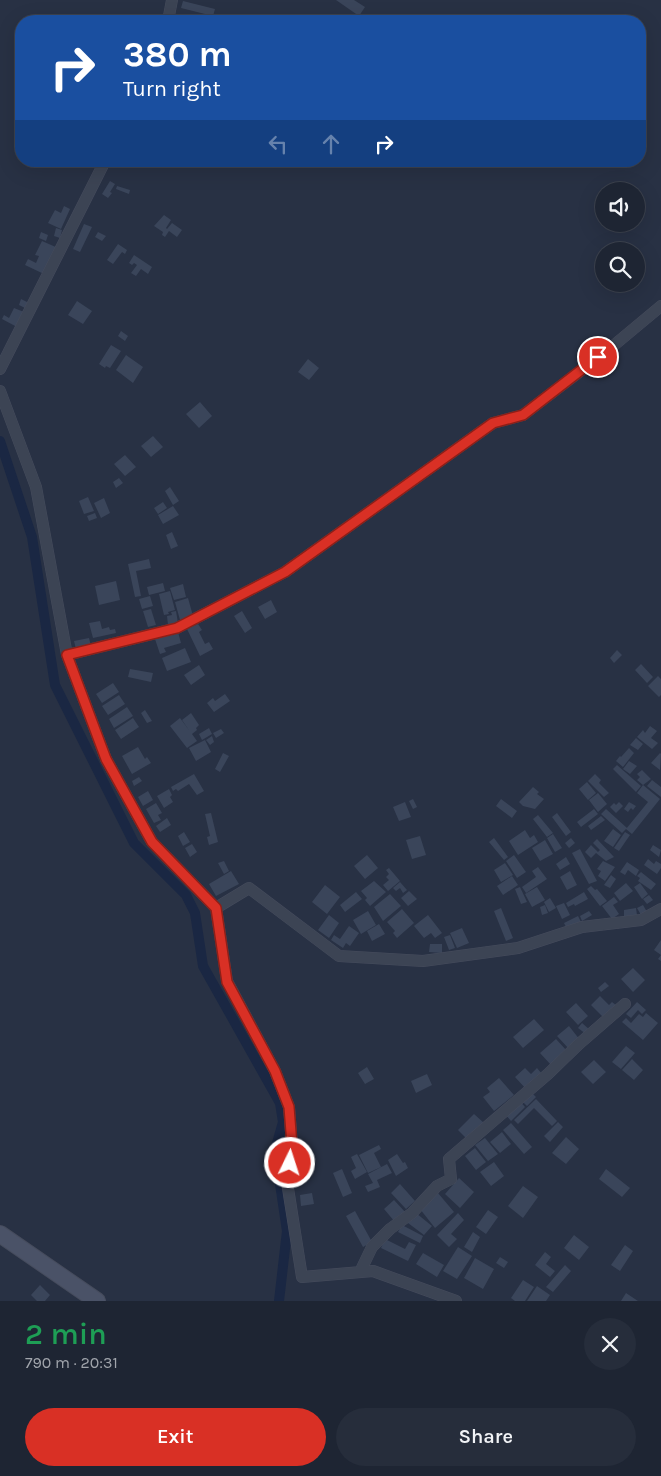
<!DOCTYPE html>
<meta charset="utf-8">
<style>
body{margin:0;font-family:Karla,sans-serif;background:#262d3b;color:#f1f3f6;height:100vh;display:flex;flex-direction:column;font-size:19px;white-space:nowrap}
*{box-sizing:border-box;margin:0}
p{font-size:16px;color:#a1a5ac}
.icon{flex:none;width:28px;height:28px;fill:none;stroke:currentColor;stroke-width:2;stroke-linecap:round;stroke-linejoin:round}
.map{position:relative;height:1301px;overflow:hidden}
.drawer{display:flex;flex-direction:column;background:#1e2533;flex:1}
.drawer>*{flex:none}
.guide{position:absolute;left:15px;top:15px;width:631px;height:152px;border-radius:20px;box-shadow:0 5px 20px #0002,0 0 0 1px #3c424e;background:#1a4fa0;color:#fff;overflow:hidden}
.buttons{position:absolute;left:595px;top:182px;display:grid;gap:10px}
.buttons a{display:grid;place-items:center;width:50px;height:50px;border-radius:50%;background:#1e2533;box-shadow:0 5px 20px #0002,0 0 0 1px #3c424e;font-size:25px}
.pin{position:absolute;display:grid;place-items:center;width:42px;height:42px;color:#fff;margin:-21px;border:2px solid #fff;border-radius:50%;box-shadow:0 1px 5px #0007}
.me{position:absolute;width:55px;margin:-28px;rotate:4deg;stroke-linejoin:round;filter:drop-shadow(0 0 4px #0008)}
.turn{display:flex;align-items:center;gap:18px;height:105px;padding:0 25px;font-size:22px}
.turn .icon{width:65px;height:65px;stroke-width:2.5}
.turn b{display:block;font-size:35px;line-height:42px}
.lanes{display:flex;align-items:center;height:48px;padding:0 25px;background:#0003;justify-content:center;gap:25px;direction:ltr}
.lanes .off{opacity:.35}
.round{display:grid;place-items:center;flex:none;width:52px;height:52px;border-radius:26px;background:#262d3b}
.overview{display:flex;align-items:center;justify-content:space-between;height:85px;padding:0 25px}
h1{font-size:30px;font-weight:600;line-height:38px;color:#1e9e55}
.button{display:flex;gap:10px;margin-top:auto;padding:10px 25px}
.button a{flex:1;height:58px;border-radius:30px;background:#d93025;color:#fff;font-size:20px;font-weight:600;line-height:58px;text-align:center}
.button a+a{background:#262d3b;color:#f1f3f6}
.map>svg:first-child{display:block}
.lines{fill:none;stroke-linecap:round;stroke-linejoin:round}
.canal{stroke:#1a2743;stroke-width:10}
.building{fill:#3a455a}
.street-casing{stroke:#464c5d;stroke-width:12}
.secondary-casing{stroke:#464c5d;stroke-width:18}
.street{stroke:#3c4454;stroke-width:11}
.secondary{stroke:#4a5267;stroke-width:16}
.route-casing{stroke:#8d1f18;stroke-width:12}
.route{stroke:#d93025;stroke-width:9}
</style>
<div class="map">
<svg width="661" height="1301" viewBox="0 0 661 1301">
<rect width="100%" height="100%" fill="#283144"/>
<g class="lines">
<path class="canal" d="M0 441 32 537 55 685 134 843 186 895 195 913 203 966 280 1103 283 1122 275 1150 287 1231 279 1301"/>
</g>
<path class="building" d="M336 0H354L365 7 359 16Z
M183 1 215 9 213 16 181 8Z
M90 14 111 16V21H90Z
M110 181 115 184 110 192 112 193 108 198 102 194Z
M117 186 130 190 129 194 116 189Z
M64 206 70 209 61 229 48 223 55 210 61 213Z
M164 215 171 220 166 228 167 229 172 223 182 230 177 237 169 231 165 237 162 235 163 232 154 226Z
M84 224 92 227 80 252 73 249Z
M56 228 62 230 60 238 54 236Z
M41 232 48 235 46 241 39 238Z
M98 232 106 236 102 241 95 237Z
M42 241 58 248 46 275 25 265 28 259 36 263 39 256 35 255Z
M118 244 127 250 125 254 122 252 113 264 107 260Z
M134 255 152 267 148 274 141 269 136 276 131 273 137 265 134 263 132 265 129 263Z
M21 299 29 303 27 309 19 305Z
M77 301 92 311 83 324 68 315Z
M14 308 24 312 17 327 2 319 4 315 9 318Z
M121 331 128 336 125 341 118 336Z
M111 345 121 351 110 368 106 366 105 368 99 364Z
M126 355 143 367 133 383 116 370Z
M308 359 319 368 309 380 298 372Z
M200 402 212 416 199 428 186 414Z
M153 436 163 447 151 457 141 446Z
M125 455 136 467 125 476 114 464Z
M119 478 123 483 116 488 113 482Z
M170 487 179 501 173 505 165 491Z
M88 497 94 511 84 514 79 501Z
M104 498 110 513 101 518 94 503Z
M163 502 167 508 158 514 154 508Z
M173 506 179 515 163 524 158 515Z
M95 513 97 518 89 521 87 516Z
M172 532 178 546 171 549 166 535Z
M149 559 151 568 136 571 141 596 135 597 128 564Z
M116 581 120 600 99 605 95 586Z
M163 583 165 591 149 595 147 587Z
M183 584 186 597 174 600 170 588Z
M170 591 175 610 168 612 169 614 164 615 159 594Z
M150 596 153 606 142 609 139 599Z
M188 598 193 616 180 620 175 602Z
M271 600 277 612 265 619 258 607Z
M151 609 156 625 148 627 143 611Z
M176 611 178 623 168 625 167 616 172 615 171 612Z
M242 611 252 628 245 633 234 616Z
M100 621 102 629 109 627 110 630 115 629 116 633 93 638 89 623Z
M198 624 202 630 199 632 205 644 209 642 213 649 200 656 187 629Z
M178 632 181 643 164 648 166 652 160 654 155 639Z
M89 638 91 646 76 649 74 641Z
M185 648 191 662 167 671 162 658Z
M617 650 622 655 614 663 610 658Z
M641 664 653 677 647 683 635 670Z
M199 665 205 675 191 685 184 675Z
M130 669 153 673 151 682 128 677Z
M658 676 661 679V695L659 697 648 686Z
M113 683 119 692 102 703 96 694Z
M225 694 230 701 214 712 207 703 213 698 215 701Z
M119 695 125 704 108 715 102 706Z
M127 707 133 716 114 728 109 719Z
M145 710 152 721 147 723 141 713Z
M191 713 199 725 196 728 197 730 192 734 197 741 187 748 170 726 180 718 189 730 182 720Z
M133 718 139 727 121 739 115 730Z
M650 726 657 731 651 738 658 743 652 749 637 737 643 730 645 733Z
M209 728 212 734 202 740 199 734Z
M221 729 224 733 216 738 213 733Z
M212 736 214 742 210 745 206 740Z
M636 738 643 744 638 750 630 745Z
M205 740 211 752 196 761 189 748Z
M138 747 145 759 147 757 151 763 132 774 122 756Z
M629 748 634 753 623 767 616 761 620 756 621 757Z
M223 753 229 756 220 772 215 769Z
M660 753 661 754 660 770 651 763Z
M629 761 637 766 630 774 623 769Z
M617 765 641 786 636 792 613 769Z
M642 770 651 779 643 785 637 780 640 777 637 774Z
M194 774 204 791 197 795 189 784 178 791 176 789 173 791 171 787Z
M595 774 601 780 599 783 609 793 604 797 588 781Z
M139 777 142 781 134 786 132 781Z
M652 780 661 787V797L647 786Z
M587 782 596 793 588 800 579 789Z
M643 785 660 799 632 834 626 829 648 802 637 793Z
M533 787 539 792 537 794 544 799 535 809 523 806 519 802Z
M169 789 172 795 170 797 173 802 164 808 157 796Z
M148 791 153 800 143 806 138 797Z
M598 793 607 804 598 812 589 800Z
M413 799 417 807 413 809 409 801Z
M501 799 517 811 512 818 496 806Z
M405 802 411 817 399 821 393 807Z
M619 802 623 806 616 813 610 807 614 803 616 805Z
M629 802 636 806 633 810 631 808 628 812 624 809Z
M156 803 162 813 158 815 161 820 154 823 146 809Z
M594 809 598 814 581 827 577 822Z
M606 809 627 828 622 833 601 814Z
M211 813 218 842 209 845 207 837 210 836 205 814Z
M557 813 571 832 566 836 552 817Z
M538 815 553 833 547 837 533 819Z
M601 816 605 820 591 830 588 826Z
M167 818 171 825 160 832 156 826Z
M613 829 621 835 613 847 604 841Z
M525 830 530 838 534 835 538 842 518 855 509 841Z
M184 832 190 842 183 846 178 836Z
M625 832 630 835 619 851 614 848Z
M553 834 562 848 555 852 547 838Z
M420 836 426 855 412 859 406 840Z
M494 838 508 857 504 860 489 842Z
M571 838 575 843 569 848 565 843Z
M597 839 614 857 606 861 596 853 591 858 585 852 591 845 598 852 600 850 593 843Z
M545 840 553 854 540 861 532 848Z
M192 844 197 852 190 857 185 848Z
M653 845 661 850 659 857 650 850Z
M580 849 597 881 589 884 572 853Z
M367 855 378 868 365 879 354 866Z
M514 855 526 872 517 878 506 861Z
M566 857 570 864 560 870 556 864Z
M648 859 654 864 656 861 661 864V868L657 874 644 865Z
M224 861 229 871 224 874 218 863Z
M603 861 615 867 605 881 598 876 601 871 597 869Z
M627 862 639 870 636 876 628 870 625 875 620 872Z
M505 863 513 875 501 882 494 870Z
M538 867 547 879 526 893 522 887 536 877 532 871Z
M389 868 400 881 388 891 383 885 389 880 386 877 389 874 386 870Z
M231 871 239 884 216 896 209 884Z
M570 871 577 885 567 890 560 877Z
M641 872 656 884 651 890 638 881 640 878 637 876Z
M611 875 616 879 610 888 604 885Z
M512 876 518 885 503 895 497 886Z
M374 881 386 892 370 906 365 900 367 898 361 891Z
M400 882 407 890 403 893 400 888 396 891 393 888Z
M626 883 633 891 620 901 614 893Z
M640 883 648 894 642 899 634 887Z
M325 885 340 897 327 914 312 902Z
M591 886 595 890 597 889 607 901 600 906 587 889Z
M520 887 527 902 521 904 515 889Z
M537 887 545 900 532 907 525 894Z
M409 891 417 899 408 906 401 898Z
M356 892 362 899 345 912 340 905Z
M584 892 588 899 575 906 574 904 568 907 566 903Z
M390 894 401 906 383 921 374 907Z
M649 895 653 900 647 904 643 899Z
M614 897 618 902 613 905 619 914 612 919 602 906Z
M550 898 556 908 549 912 544 902Z
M564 903 570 915 562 919 556 906Z
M545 905 548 913 542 915 540 907Z
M643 905 647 912 641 915 637 908Z
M501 908 513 938 506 941 494 911Z
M636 908 637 915 624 917V910Z
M402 909 414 923 397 938 393 933 395 931 387 922Z
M368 911 376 925 361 934 353 920Z
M589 911 592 915 582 921 580 916Z
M329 915 339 923 329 938 318 930Z
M428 915 442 933 435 938 431 933 424 938 414 926Z
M578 916 581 922 567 929 564 923Z
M379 924 385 934 372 941 367 931Z
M349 926 359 933 350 946 346 943 343 948 331 940 334 935 340 939Z
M462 928 469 943 457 948 450 933Z
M450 935 455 948 449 950 444 937Z
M661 940V961L658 959 661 955 654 950Z
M430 944H442V953L429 952Z
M633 968 645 980 633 992 621 979Z
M605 982 609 986 601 992 598 988Z
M600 996 609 1005 612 1002 617 1006 604 1018 591 1005Z
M637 1002 646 1010 642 1014 638 1010 631 1018 626 1014Z
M576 1003 588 1016 578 1025 566 1012Z
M646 1013 658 1023 643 1040 622 1022 626 1018 631 1023 639 1014 643 1017Z
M534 1019 544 1030 523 1048 513 1037Z
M582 1023 590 1030 586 1034 578 1028Z
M569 1026 580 1040 569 1049 557 1036Z
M556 1039 567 1051 551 1065 540 1053Z
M626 1046 635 1053 621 1069 612 1062Z
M632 1059 643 1070 634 1080 622 1070Z
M594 1060 606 1072 593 1084 581 1072Z
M367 1067 374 1079 365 1084 358 1073Z
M525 1068 531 1074 537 1068 542 1074 526 1089 515 1077Z
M427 1074 432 1085 416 1093 411 1081Z
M499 1078 514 1095 494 1111 483 1097 490 1092 487 1088Z
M530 1091 536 1097 527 1106 521 1100Z
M536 1099 557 1121 552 1126 534 1108 518 1124 514 1120Z
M519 1100 525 1107 511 1121 505 1114Z
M474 1114 484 1123 468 1140 458 1130Z
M558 1122 563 1127 550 1142 544 1136Z
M511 1123 532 1147 524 1154 503 1130Z
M502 1132 511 1144 500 1153 490 1142Z
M566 1137 579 1149 566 1164 552 1153Z
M485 1138 498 1154 488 1161 475 1145Z
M379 1145 381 1149 374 1153 381 1167 368 1173 359 1155Z
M475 1148 486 1162 476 1170 465 1156Z
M357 1154 367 1172 355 1179 351 1171 356 1168 351 1157Z
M397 1154 403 1163 405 1162 408 1168 396 1176 388 1160Z
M494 1162 504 1176 491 1186 480 1172Z
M387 1164 392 1173 377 1180 380 1187 368 1192 365 1186 373 1183 368 1174Z
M342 1169 352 1193 343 1197 333 1173Z
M606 1169 630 1188 622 1197 599 1179Z
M459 1178 474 1192 460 1208 445 1194Z
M400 1184 415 1201 406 1209 391 1193Z
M523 1186 538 1197 523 1218 508 1206Z
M312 1193 314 1204 301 1206 300 1195Z
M438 1193 454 1212 435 1228 420 1209Z
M394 1200 406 1213 395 1222 384 1209Z
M488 1210 498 1217 486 1234 476 1227Z
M355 1211 372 1242 363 1247 346 1216Z
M416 1213 432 1226 424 1235 408 1223Z
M458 1213 464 1220 451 1234 457 1239 449 1247 437 1235Z
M402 1225 423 1236 420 1243 398 1232Z
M473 1232 480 1237 472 1252 464 1247Z
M574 1235 589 1247 579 1260 564 1248Z
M385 1239 405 1249 409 1242 416 1245 408 1261 381 1248Z
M625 1245 633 1251 620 1271 611 1265Z
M458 1247 472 1256 457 1279 443 1271Z
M545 1252 551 1257 546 1264 555 1271 550 1277 535 1265Z
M423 1253 444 1265 437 1277 416 1264Z
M500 1257 508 1262 504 1268 496 1263Z
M475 1258 494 1269 483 1289 464 1278Z
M565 1265 571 1271 553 1292 546 1287Z
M523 1280 534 1287 525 1301H515L511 1298Z
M40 1285 50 1295 45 1301H37L31 1295Z
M537 1286 550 1295 546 1301H527Z
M626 1293 638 1301H621Z"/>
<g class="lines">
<g class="street-casing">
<path id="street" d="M168 21 172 0
M0 369 105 161
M0 391 36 487 67 655 106 759 152 842 216 908 227 981 275 1071 289 1107 292 1145 287 1182 302 1277 373 1271 456 1301
M67 655 177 628 285 572 493 423 523 415 613 346 661 306
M216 908 249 888 339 956 423 961 518 948 582 927 641 920 661 909
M360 1272 372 1247 390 1229 412 1213 437 1186 451 1179 449 1159 548 1074 579 1044 625 1004"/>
</g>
<g class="secondary-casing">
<path id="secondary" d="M0 1234 97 1301"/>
</g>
<use href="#street" class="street"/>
<use href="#secondary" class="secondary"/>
</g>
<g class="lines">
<g class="route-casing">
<path id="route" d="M290 1163 292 1145 289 1107 275 1071 227 982 216 908 152 842 106 759 67 655 177 628 285 572 493 423 523 415 598 357"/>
</g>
<use href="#route" class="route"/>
</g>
</svg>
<div class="buttons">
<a><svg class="icon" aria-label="sound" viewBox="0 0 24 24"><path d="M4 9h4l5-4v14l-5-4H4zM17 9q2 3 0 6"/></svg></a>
<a><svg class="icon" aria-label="search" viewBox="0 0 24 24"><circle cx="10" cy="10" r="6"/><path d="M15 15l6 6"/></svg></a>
</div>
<div class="pin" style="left:598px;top:357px;background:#d93025"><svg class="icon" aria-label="arrive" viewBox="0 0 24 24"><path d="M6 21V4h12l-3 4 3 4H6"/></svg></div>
<svg class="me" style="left:290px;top:1163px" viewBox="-20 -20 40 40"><circle r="17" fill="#d93025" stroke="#fff" stroke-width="3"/><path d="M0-11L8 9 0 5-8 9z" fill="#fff"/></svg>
<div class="guide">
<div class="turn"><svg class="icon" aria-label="right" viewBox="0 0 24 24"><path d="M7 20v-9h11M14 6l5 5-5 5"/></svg><div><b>380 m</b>Turn right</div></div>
<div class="lanes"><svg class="icon off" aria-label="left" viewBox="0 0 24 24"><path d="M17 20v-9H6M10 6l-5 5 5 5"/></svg><svg class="icon off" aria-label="ahead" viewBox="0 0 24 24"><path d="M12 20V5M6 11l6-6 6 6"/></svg><svg class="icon" aria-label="right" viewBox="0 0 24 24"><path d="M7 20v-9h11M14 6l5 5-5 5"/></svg></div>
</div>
</div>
<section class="drawer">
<div class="overview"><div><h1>2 min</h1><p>790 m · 20:31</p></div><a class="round"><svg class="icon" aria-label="close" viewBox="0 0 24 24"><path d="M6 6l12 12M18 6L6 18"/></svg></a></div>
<div class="button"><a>Exit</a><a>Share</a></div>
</section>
